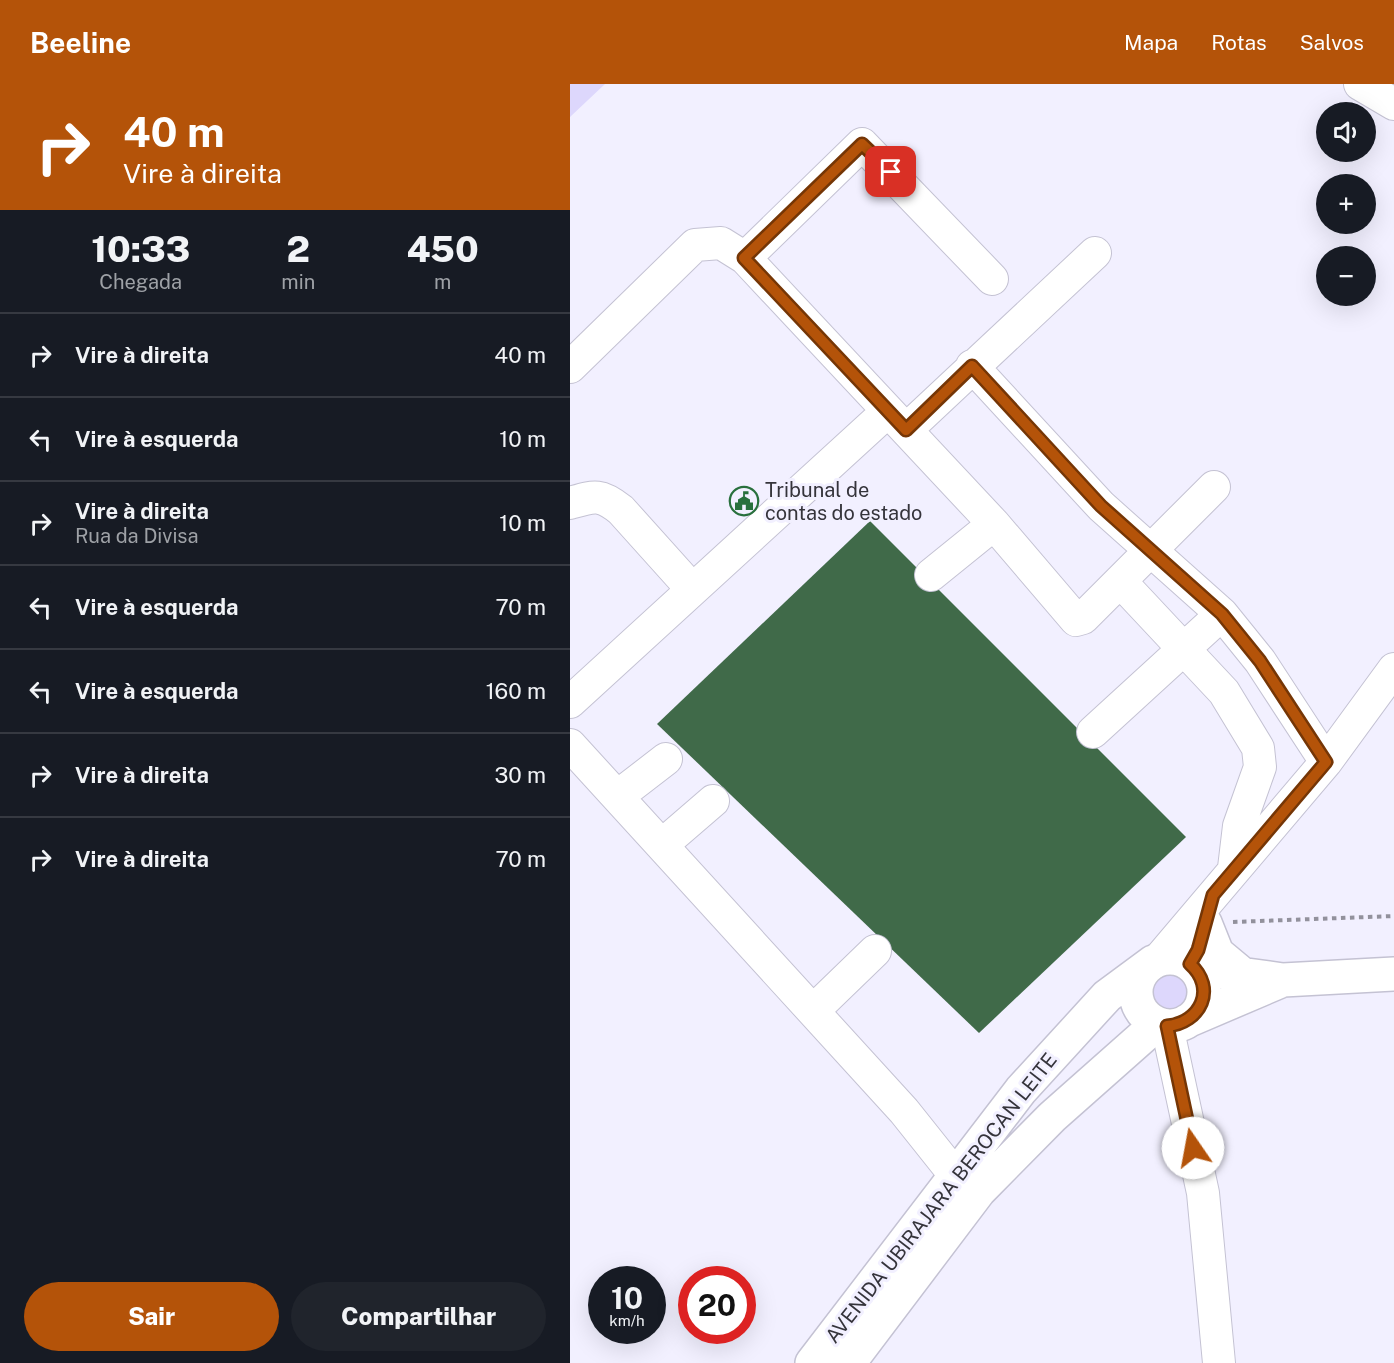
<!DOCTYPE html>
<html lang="pt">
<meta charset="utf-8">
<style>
body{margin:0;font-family:"Public Sans",sans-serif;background:#20242c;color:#f1f3f6;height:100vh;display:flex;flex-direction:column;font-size:22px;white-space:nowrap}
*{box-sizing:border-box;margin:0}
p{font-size:20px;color:#9ea1a6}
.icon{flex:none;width:33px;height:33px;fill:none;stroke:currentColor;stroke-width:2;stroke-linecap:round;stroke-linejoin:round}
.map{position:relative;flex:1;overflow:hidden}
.panel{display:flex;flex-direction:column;background:#171b24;width:570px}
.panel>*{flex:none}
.guide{background:#b45309;color:#fff;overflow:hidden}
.buttons{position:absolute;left:746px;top:18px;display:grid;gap:12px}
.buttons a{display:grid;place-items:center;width:60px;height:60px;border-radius:50%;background:#171b24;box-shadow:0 6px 24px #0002;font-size:30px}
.speed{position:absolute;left:18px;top:1182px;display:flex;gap:12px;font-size:30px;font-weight:700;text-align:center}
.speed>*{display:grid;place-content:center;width:78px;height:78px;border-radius:50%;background:#171b24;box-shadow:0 6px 24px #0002;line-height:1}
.speed small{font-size:15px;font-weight:400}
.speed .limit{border:9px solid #d22;background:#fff;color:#111}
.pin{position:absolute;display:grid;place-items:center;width:51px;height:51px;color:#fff;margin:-26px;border-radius:12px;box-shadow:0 3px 9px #0006}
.me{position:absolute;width:66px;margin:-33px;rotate:348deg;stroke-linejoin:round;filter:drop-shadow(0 0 4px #0008)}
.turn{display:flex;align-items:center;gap:21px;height:126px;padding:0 24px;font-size:27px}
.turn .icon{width:78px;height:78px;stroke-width:2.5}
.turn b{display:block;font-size:42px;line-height:51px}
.eta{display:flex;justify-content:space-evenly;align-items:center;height:102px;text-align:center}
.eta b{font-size:36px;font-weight:800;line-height:42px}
.action{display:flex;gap:12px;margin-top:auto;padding:12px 24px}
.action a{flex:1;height:69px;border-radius:36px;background:#b45309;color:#fff;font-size:24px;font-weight:800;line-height:69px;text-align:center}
.action a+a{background:#20242c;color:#f1f3f6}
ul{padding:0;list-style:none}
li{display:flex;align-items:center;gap:18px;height:84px;padding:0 24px;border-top:2px solid #363941}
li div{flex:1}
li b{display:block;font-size:22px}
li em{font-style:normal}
header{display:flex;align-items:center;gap:36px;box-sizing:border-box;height:84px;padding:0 30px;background:#b45309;color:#fff}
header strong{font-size:28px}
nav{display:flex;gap:33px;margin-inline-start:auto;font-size:21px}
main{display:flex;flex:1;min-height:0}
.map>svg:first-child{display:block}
.green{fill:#ddd7fc}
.building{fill:#406a49}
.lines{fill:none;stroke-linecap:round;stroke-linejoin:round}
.minor-casing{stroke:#c4c2d3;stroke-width:34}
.major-casing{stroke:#c4c2d3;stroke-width:36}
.path{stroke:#92919c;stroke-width:4;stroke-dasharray:4.5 4.5;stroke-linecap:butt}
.minor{stroke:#fff;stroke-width:32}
.major{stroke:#fff;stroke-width:33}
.route-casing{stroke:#753606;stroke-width:15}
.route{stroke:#b45309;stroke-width:10}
.labels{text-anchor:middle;stroke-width:6;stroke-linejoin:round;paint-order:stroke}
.poi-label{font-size:20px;fill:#35343b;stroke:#f2f0ff;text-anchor:start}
.street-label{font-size:20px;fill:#35343b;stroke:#f2f0ff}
</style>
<header>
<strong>Beeline</strong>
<nav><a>Mapa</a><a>Rotas</a><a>Salvos</a></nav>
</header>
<main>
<section class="panel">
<div class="guide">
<div class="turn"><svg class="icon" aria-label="right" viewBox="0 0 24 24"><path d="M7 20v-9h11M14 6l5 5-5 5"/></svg><div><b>40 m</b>Vire à direita</div></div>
</div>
<div class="eta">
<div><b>10:33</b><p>Chegada</p></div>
<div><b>2</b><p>min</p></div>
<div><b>450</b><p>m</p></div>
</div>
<ul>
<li><svg class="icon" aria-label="right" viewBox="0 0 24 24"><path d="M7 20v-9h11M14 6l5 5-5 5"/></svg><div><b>Vire à direita</b></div><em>40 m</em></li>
<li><svg class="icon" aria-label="left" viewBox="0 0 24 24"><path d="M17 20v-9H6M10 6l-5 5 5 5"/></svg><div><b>Vire à esquerda</b></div><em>10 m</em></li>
<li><svg class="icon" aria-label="right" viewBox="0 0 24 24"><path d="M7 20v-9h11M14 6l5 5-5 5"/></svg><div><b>Vire à direita</b><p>Rua da Divisa</p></div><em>10 m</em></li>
<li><svg class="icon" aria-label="left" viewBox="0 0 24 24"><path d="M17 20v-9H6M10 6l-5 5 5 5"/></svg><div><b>Vire à esquerda</b></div><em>70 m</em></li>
<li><svg class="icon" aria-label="left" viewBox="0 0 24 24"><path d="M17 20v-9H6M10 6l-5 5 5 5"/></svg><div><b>Vire à esquerda</b></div><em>160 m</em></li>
<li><svg class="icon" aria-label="right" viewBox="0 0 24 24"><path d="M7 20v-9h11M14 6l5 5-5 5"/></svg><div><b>Vire à direita</b></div><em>30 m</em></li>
<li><svg class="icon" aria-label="right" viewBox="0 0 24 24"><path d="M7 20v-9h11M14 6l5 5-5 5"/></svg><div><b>Vire à direita</b></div><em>70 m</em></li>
</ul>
<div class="action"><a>Sair</a><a>Compartilhar</a></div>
</section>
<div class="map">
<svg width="824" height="1279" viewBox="0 0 824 1279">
<rect width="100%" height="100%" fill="#f2f0ff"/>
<path class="green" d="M0 0H35L0 33Z
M601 885 624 896 628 908C617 925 603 930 584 927L577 912V901Z"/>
<path class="building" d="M300 437 616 753 409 949 87 640Z"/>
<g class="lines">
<g class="minor-casing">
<path id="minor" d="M790 0 824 20
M175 174 292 60 422 195
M402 282 531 422 652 530 690 577 756 678
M0 283 125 161 151 159 175 174 424 440 506 536 513 534 644 403
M336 346 525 169
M0 419C24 412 30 409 51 426L122 505
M361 491 424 440
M550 497 654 608 688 664 690 683 669 742 664 784
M0 618 318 327
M523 648 652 530
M0 661 334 1027 385 1091
M48 712 96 675
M92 761 143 717
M589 875 756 678 824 585
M243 927 305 867
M597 942 633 1109 649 1279"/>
</g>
<g class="major-casing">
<path id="major" d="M635 839 647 869 671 889
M566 908a34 34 0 1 1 68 0a34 34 0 1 1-68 0Z
M625 884 713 896 824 890
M617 937 713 896
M242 1279 451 1006 537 912 583 878
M279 1279 409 1107 482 1033 587 940"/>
</g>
<path class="path" d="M663 838 824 832"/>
<use href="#minor" class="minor"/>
<use href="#major" class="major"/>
</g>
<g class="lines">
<g class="route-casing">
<path id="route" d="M321 88 292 60 174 174 336 346 402 282 531 422 652 530 690 577 756 678 643 811 628 866 620 880C647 904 631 939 597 942L623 1064"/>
</g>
<use href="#route" class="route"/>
</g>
<defs>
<g id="civic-ring" transform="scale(1.5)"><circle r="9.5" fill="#f2f0ff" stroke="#29703d" stroke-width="1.5"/><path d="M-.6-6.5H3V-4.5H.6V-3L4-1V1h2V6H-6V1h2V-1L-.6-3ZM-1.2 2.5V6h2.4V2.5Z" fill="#29703d"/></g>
</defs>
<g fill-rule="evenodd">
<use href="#civic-ring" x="174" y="417"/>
</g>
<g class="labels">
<g class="poi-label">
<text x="195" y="413">Tribunal de<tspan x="195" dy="23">contas do estado</tspan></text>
</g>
<g class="street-label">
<text transform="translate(371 1114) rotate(-52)" y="7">AVENIDA UBIRAJARA BEROCAN LEITE</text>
</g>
</g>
</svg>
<div class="buttons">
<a><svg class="icon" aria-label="sound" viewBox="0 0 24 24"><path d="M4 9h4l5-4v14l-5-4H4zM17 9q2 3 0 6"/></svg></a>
<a>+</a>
<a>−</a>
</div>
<div class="speed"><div>10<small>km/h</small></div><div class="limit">20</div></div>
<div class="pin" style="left:321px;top:88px;background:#d93025"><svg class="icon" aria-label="arrive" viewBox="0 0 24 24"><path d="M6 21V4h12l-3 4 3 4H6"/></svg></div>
<svg class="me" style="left:623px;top:1064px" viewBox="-20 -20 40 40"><circle r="19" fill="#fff"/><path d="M0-13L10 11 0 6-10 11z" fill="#b45309"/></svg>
</div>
</main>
